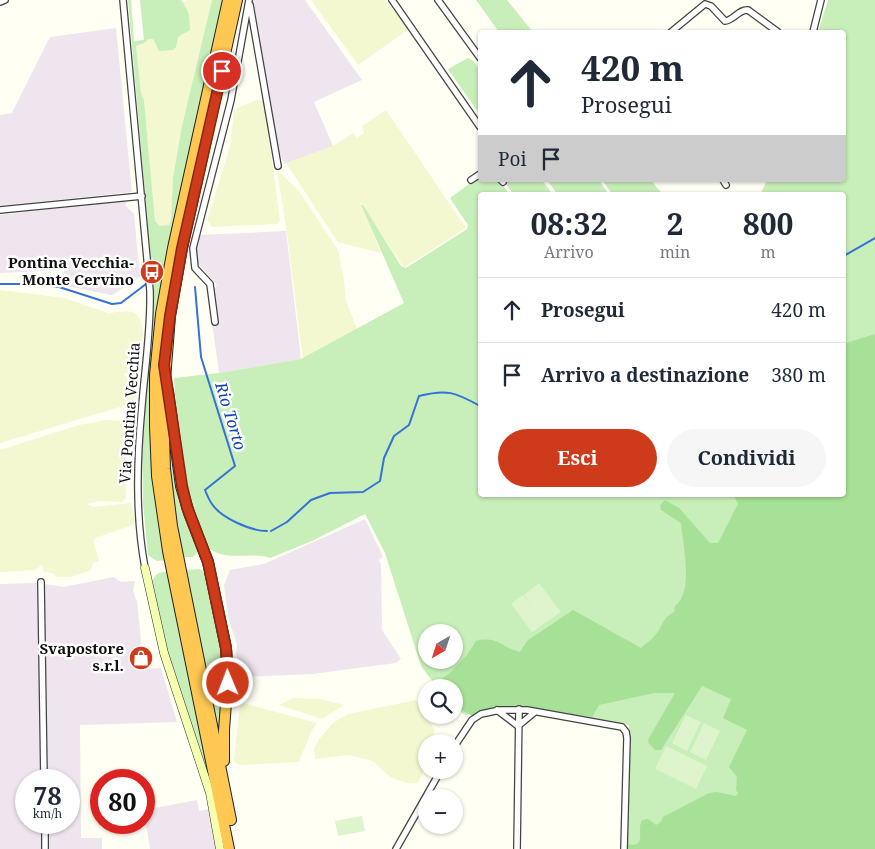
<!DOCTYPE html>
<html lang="it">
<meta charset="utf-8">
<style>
body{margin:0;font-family:"Noto Serif",serif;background:#f6f6f7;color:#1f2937;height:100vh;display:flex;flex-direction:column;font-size:19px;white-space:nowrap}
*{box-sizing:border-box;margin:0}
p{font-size:16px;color:#747a83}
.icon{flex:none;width:28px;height:28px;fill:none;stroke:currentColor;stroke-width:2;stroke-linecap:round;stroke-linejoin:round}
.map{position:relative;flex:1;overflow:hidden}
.details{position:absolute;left:478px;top:192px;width:368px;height:305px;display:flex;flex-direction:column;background:#fff;border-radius:5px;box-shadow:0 1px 4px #0004}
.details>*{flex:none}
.guide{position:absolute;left:478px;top:30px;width:368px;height:152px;border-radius:5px;box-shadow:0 1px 4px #0004;background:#fff;color:#1f2937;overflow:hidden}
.needle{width:32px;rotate:219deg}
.controls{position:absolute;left:418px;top:624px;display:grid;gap:10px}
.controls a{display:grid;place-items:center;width:45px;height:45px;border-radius:50%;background:#fff;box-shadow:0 1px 4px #0004;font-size:25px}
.speed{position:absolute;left:15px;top:769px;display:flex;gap:10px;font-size:25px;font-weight:700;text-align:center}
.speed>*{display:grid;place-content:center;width:65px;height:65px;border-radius:50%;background:#fff;box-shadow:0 1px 4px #0004;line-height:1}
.speed small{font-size:12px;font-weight:400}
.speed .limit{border:8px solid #d22;background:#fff;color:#111}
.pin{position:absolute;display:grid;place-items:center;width:42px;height:42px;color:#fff;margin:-21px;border:2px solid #fff;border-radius:50%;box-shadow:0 1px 5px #0007}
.me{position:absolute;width:55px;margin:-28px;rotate:359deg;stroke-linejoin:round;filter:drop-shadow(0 0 4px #0008)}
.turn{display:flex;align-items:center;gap:18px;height:105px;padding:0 20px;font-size:22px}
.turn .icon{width:65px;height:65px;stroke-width:2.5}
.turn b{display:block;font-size:35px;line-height:42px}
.then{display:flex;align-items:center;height:48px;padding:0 20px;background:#0003;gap:10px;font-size:19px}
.eta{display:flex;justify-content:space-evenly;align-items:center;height:85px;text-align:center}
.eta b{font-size:30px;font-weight:700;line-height:35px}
.button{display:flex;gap:10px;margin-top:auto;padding:10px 20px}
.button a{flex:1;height:58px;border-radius:30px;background:#ce3b1b;color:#fff;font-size:20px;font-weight:700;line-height:58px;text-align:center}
.button a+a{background:#f6f6f7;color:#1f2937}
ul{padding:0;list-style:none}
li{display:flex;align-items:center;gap:15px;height:65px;padding:0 20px;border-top:1px solid #e0e1e3}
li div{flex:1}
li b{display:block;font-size:19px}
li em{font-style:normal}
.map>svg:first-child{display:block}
.industrial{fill:#efe5ee;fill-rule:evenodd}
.farmland{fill:#f3f8d1}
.green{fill:#c8eeb9;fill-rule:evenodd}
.forest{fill:#a7e097}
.pitch{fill:#ddf4cc}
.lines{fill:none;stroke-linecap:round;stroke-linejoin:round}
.stream{stroke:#3472d9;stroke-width:2}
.street-casing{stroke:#434343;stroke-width:8}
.secondary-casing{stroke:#323232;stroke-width:9}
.highway-casing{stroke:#212121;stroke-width:12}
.street{stroke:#fff;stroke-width:5.5}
.secondary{stroke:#f6ffaf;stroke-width:8}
.highway{stroke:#ffc852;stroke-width:10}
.route-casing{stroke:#862612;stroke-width:12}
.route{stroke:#ce3b1b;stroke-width:9}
.labels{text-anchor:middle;stroke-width:5;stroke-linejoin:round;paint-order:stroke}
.poi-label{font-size:15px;font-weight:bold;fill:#101010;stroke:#fff;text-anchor:end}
.street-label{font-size:15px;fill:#101010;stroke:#fff}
.water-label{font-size:16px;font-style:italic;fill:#0d43af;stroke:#fff}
</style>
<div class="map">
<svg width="875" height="849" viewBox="0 0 875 849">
<rect width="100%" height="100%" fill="#fffff4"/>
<path class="industrial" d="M253 0H305L362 80 314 102 333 146 285 164 278 151 266 84 267 80 264 78 258 42 259 32 252 5Z
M116 28 132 192 0 206V115L12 113 50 37Z
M128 200 125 205 134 214 140 277 112 295 65 286 64 270 0 273V215Z
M286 231 301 359 219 373 212 322 218 321 214 289 217 285 197 262 195 253 199 235Z
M365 519 383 557 379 560 381 565 382 630 401 659 396 663 312 674 242 677 236 653 237 645 228 617 224 585 230 570 264 564Z
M114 577 121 582 135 581 133 591 137 602 144 669 161 668 177 722 80 725 81 838H102V849H0V584L38 583 63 587ZM26 780H69V822H26Z
M197 800 199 811 210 809 218 849H150L144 810Z"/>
<path class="farmland" d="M188 0H212L182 126 173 178 171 220 169 225 164 227 160 226 155 221 144 100 141 93 136 46 144 43 149 39H153L156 47H176L177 37 186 33 182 3Z
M311 0H385L409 29 358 65Z
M256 100 264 101 280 221 278 224 212 227 207 220 230 147 234 111 240 107Z
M386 110 466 228 405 267 402 265 359 200 381 253 338 242 286 163 333 146 353 133 357 138 364 133 362 126Z
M277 170 299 191 338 250 344 280 346 301 396 428 319 491 287 233Z
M0 290 64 298 108 313 128 311 135 313 141 320 143 335 132 368 128 373 123 374 127 377H139L133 403 0 443Z
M107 420 123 421 125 426 126 498 122 502 99 501 86 504 93 507 131 503 135 522 133 525 95 538 94 542 99 561 93 563 91 570 71 577H56L53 573 44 572 42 565 35 570 0 572V450L79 425Z
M293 698 321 699 344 705 322 719 279 705Z
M416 700 434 729 435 737 434 742H426V767L418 783H406L390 777 373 761 362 758 350 755 315 759 314 749 319 739 333 723 348 714Z
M243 703 317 723 310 734 299 762 240 765 236 763 234 760 240 705Z"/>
<path class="green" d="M128 0H131L134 41 144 40 140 0H181C190 13 189 13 190 30L178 37 176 47 173 50 159 51 153 39H149L144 43 136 46 141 93 144 100 155 221 160 226 169 225 171 220 173 178 182 126 212 0H223L188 175 153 379 167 560 157 561 148 555 143 503 142 443 154 295Z
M476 0H507L533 32H499Z
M828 0H875V849H625L629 725 525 707H500L465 715 455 708 454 688 437 687 421 666 385 553 365 514 312 541 270 558C252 551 228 562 210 549 205 546 204 538 201 532 180 484 178 430 174 378L219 373 301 359 404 303 361 205H363L401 266 406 268 467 229 468 225 450 198 480 176V180H499L510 195H480V495H842V195H760L767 180H842V32H818ZM426 632H454V660H426Z
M468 58C487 66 480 98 480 115L448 69Z
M503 180H542L553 195H514Z
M547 180H599L609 195H594L593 193V195H558Z
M602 180H651L663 195H613Z
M167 426 199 551 193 557H183L170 482Z
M200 569 206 574 222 646 224 676 220 738 218 739 186 570Z
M170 571 213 790 167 655 152 584C153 573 161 572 170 571Z"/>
<path class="forest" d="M875 334V849H627V844C648 849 636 830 642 820L648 819 656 825 661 822 663 817 709 793 717 792 736 796 738 793 736 790 737 777 729 767 747 730 723 718 731 699 702 686 661 750H655L648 742 649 738 675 693H654L599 705 592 717 516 706 495 707 472 716 460 709 454 703V688L441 687 437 682 450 673 466 656 476 641C497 635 502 648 520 652L527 641 573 610 641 648C647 643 655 637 659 630 664 622 665 616 674 612L675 606C694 593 683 544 681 523L661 510 660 505 665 500 679 508 710 543H718L738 504 735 498 736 495H842L843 344Z"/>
<path class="pitch" d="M539 583 561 612 532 632 511 604 523 595 532 606 524 595Z
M686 715 701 722 687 751 672 743Z
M704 723 720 731 706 760 690 752Z
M666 746 707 766 696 789 655 769Z
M362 816 365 831 338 836 335 821Z"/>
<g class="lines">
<path class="stream" d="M842 257 875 238
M0 284H30L59 287 112 304 121 303 146 284
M195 287 201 357 235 466 205 490C207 495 209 500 212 504 221 518 251 531 267 531
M271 531 287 522 311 500 330 493 363 492 380 481 384 458 394 436 409 425 419 396C447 389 455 392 480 406"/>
<g class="street-casing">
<path id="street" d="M123 0 150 291C151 329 145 367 142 405 137 459 135 514 145 568
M392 0 480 127
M438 0 480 58
M0 2 5 0
M250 5 278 166
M671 32 705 4 711 6 725 21C734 20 739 9 748 10L778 32
M813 32 821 0
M471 180 480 174
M501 180 503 182
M723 180 726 185
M0 210 142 196
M215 322 210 284 195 268 193 248 231 100 249 0
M41 582 44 780
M497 710 518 726 535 712
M454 747 472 720 481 714 500 710H527L622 727 626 732 627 738 624 849
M45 822V848
M396 849 441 770
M517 849 519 709"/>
</g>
<g class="secondary-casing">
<path id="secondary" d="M145 568 164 653 210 793 220 849"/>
</g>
<g class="highway-casing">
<path id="highway" d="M228 0 173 248 161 314 155 375V426L157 476 168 551 229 849
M168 391 181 486 189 513 208 562 226 648 228 676 224 730V761
M231 820 172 526 165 469 163 405 170 316 182 248 237 0"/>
</g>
<use href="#street" class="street"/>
<use href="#secondary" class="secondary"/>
<use href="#highway" class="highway"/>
</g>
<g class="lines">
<g class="route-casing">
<path id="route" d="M222 71 182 248 170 316 164 365 182 486 187 507 208 562 226 648 228 683"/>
</g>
<use href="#route" class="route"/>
</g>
<defs>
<g id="bus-disc" transform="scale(1.25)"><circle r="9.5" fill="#ce3b1b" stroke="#fff"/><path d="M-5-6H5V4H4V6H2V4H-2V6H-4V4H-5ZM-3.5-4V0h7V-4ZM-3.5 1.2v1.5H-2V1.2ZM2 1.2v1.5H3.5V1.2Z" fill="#fff"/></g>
<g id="shop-disc" transform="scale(1.25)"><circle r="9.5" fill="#ce3b1b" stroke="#fff"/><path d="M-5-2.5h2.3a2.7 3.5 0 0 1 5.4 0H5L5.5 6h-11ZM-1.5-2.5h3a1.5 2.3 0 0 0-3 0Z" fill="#fff"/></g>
</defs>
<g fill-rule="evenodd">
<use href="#bus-disc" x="152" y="272"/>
<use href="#shop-disc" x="141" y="658"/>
</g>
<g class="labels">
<g class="poi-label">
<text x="134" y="268">Pontina Vecchia-<tspan x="134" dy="17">Monte Cervino</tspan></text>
<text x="124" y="654">Svapostore<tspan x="124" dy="17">s.r.l.</tspan></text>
</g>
<g class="street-label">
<text transform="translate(130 413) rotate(-86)" y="5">Via Pontina Vecchia</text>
</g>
<g class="water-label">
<text transform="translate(231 416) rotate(73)" y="6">Rio Torto</text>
</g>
</g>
</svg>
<div class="controls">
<a><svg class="needle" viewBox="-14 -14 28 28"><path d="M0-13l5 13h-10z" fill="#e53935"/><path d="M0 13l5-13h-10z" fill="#747a83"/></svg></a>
<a><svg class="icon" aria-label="search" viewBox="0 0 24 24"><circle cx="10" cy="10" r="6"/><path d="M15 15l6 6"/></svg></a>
<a>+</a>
<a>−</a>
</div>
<div class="speed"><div>78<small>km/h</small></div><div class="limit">80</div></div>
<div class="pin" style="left:222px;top:71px;background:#d93025"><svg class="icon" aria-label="arrive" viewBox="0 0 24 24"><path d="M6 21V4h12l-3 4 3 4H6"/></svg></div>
<svg class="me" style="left:228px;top:683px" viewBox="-20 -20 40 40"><circle r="17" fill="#ce3b1b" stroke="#fff" stroke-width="3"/><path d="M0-11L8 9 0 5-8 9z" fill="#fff"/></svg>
<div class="guide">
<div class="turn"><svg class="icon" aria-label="ahead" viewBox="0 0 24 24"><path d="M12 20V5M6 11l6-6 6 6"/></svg><div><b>420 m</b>Prosegui</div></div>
<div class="then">Poi<svg class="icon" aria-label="arrive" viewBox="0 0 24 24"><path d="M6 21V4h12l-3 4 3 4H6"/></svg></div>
</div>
<section class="details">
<div class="eta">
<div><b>08:32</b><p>Arrivo</p></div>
<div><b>2</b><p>min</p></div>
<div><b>800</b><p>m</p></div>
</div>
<ul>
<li><svg class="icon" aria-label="ahead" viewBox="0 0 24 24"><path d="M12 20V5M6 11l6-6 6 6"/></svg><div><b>Prosegui</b></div><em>420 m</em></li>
<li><svg class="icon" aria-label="arrive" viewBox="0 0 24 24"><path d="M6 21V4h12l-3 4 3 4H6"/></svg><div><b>Arrivo a destinazione</b></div><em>380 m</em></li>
</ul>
<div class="button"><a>Esci</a><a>Condividi</a></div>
</section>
</div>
